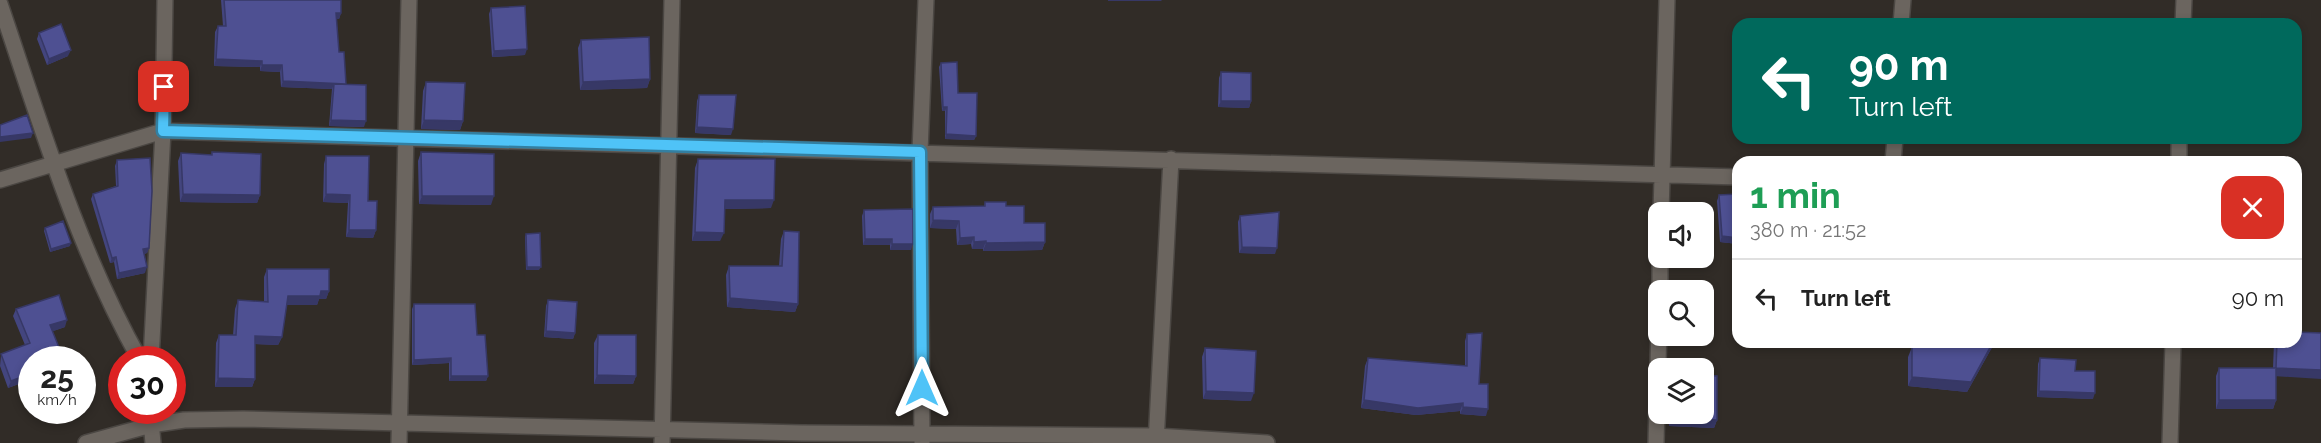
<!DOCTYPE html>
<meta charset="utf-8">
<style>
body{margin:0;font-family:Raleway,sans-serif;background:#f6f6f6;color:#222;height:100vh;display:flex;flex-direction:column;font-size:22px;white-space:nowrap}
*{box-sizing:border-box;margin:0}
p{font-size:20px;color:#767676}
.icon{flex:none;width:33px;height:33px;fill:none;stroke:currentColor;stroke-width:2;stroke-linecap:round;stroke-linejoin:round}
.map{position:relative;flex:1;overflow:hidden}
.side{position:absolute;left:1732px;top:156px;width:570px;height:192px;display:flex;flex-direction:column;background:#fff;border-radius:18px;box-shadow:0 3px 9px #0003}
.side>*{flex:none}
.hud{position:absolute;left:1732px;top:18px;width:570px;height:126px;border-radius:18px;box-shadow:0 3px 9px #0003;background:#00695c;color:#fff;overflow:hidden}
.buttons{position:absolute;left:1648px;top:202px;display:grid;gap:12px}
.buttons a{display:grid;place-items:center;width:66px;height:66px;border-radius:12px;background:#fff;box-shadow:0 3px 9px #0003;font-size:30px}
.speed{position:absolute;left:18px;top:346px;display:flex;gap:12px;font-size:30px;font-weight:700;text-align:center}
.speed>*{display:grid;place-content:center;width:78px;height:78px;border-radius:50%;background:#fff;box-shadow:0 3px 9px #0003;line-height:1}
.speed small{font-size:15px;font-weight:400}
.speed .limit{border:9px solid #d22;background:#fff;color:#111}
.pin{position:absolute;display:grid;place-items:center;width:51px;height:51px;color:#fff;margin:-26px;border-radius:12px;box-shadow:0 3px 9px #0006}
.me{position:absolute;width:66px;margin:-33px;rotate:0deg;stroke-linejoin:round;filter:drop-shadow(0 0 4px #0008)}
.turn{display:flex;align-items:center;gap:21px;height:126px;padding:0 18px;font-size:27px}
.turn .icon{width:78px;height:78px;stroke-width:2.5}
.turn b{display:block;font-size:42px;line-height:51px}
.round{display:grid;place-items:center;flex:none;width:63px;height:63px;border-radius:18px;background:#f6f6f6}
.head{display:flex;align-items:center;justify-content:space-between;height:102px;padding:0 18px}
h1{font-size:36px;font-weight:700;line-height:45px;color:#1e9e55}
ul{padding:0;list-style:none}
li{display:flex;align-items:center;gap:18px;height:78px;padding:0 18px;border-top:2px solid #e0e0e0}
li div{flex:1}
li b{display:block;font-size:22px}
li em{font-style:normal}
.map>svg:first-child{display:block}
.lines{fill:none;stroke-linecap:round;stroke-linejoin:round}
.street-casing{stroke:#4b4743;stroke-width:18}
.street{stroke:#6b655f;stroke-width:15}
.wall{fill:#43457e}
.shaded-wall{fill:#373866}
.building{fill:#4e5092;stroke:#373866;stroke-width:1.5}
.route-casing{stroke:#337fa1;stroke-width:15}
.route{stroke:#4fc3f7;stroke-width:10}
</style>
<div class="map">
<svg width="2321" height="443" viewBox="0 0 2321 443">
<rect width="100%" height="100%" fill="#312c27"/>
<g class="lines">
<g class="street-casing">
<path id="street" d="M0 4C41 125 77 248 140 360
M1901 24 1903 0
M2183 24 2184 0
M1893 162 1895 138
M2179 162V138
M0 180 163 131 1738 177
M1661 213 1667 0
M1660 291V258
M151 360 163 131 165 0
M150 411 153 443
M86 443 151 425 184 420 243 419 802 433 1156 436 1267 443
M399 443 409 0
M662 443 672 0
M922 443 920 152 926 0
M1156 443 1171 159
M1656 443 1659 324
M2170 443 2173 342"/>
</g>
<use href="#street" class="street"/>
</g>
<path class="wall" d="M221 0H341V13L339 19H336L339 52 346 85 364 127 329 126 332 89 281 87 280 72 260 71V67L214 66 215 32 218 26H223Z
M491 8 525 55 492 57 489 14Z
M39 33 68 56 47 65 37 39Z
M581 40 650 79 647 88 580 90 578 48Z
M941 63 958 93 976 136 974 140 945 139V111H942L939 67Z
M1221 72 1251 101 1249 108 1218 107 1219 78Z
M426 82 463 121 460 130 421 129 423 91Z
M699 95 731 135 695 133 697 101Z
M212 152 260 195 257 203 180 202 178 161 181 153 211 155Z
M421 152 491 205 419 204 418 161Z
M326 156 368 201 376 230 373 238 346 237 348 203 323 202 324 164Z
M698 159 771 208 725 209 720 241H692L695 168Z
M117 160 149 248 147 253 144 254 145 273 117 279 114 262 110 263 91 199 93 194 116 186 115 166Z
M1738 194V244L1720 242 1717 201 1719 195Z
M985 202 1006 206 1045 242 1042 250 983 251V249H972L971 244 957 245 956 229 930 228V214L933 207 984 206Z
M864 210 911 250H890V245H863L862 216Z
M1240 216 1275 254 1239 253 1238 222Z
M45 228 70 246 50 252 44 231Z
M784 231 798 304 795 312 727 307 726 275 729 266H779L781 239Z
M526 234 539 270H526L525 237Z
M267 269 329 291 326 299H319L317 305H286L282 337 278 345 255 344V379L252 387H215L216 343 219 335H233L235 309 238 300 264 302V277Z
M548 300 575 333 573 339 544 337 546 306Z
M414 304 477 335 488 376 486 381H449V363L412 365V309Z
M16 309 65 327 53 331 32 360V379L8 388 0 366 1 354 25 345 13 316Z
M1467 334 1479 384 1486 416 1460 414V411L1416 415 1361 408 1365 366 1368 358 1465 366V341Z
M598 335 636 376 633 384H594V343Z
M1956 342H1995L1967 392 1908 386V357L1912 347 1956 346Z
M2274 342H2296L2276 377V400L2273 409H2216V376L2219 368H2273Z
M1205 348 1251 401 1203 399 1202 357Z
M2040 358 2075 371 2093 399 2037 397 2038 364Z
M1670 414H1704L1717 420 1714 428 1669 426Z"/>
<path class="shaded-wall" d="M1108 0H1162L1161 1H1108Z
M336 13H341L339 19H333Z
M527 49 525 55 492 57 494 51Z
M71 50 68 56 47 65 49 59Z
M216 59 262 61 260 67 214 66Z
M262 65H282L280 72 260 71Z
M650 79 647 88 580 90 583 82Z
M283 81 346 84 344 90 334 84 332 89 281 87Z
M1221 101H1251L1249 108 1218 107Z
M943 107H947L945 111H942Z
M331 120 366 121 364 127 329 126Z
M424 120 463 121 460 130 421 129Z
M697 127 733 129 731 135 695 133Z
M33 133 31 138 0 142V137Z
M946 134 976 136 974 140 945 139Z
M183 194 260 195 257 203 180 202Z
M326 194 350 195 348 203 323 202Z
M422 196H494L491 205 419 204Z
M725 200H774L771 208 722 209Z
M933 220 959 221 956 229 930 228Z
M349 230H376L373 238 346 237Z
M695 232 724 233 720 241H692Z
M1722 236 1738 238V244L1720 242Z
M974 237 971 244 957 245 960 238Z
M865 239H892L890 245H863Z
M986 241 983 249H972L974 242Z
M1045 242 1042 250 983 251 986 243Z
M71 243 70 246 50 252 51 249Z
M892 244H913L911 250H890Z
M1242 247 1277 248 1275 254 1239 253Z
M149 248 147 253 141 255 143 249Z
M116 257 114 262 110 263 112 258Z
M147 267 145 273 117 279 119 273Z
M527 267H541L539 270H526Z
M321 291H329L326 299H319L317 305H284L288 296Z
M730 298 798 304 795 312 727 307Z
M67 320 65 327 48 333 50 325Z
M546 331 575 333 573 339 544 337Z
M255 336 282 337 278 345 252 344Z
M1993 342H1995L1967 392 1908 386 1912 377Z
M451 358 449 363 412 365 414 360Z
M2276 368 2321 370V379L2273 376Z
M32 373V379L8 388 11 381Z
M597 375 636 376 633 384H594Z
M451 376H488L486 381H449Z
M218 378 255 379 252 387H215Z
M1206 391 1254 393 1251 401 1203 399Z
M2039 391 2095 393 2093 399 2037 397Z
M1364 400 1463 403 1460 411 1416 415 1361 408Z
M2219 400H2276L2273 409H2216Z
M1463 407 1488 409 1486 416 1460 414Z
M1672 418 1717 420 1714 428 1669 426Z"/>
<path class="building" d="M224 0H341V13H336L339 52H344L346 84 283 81 282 65H262V61L216 59 218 26H226Z
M525 6 527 49 494 51 491 8Z
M61 24 71 50 49 59 39 33Z
M649 37 650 79 583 82 581 40Z
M957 62 958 93H977L976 136 946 134 947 107H943L941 63Z
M1221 72 1251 73V101H1221Z
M426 82 465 83 463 121 424 120Z
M334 84 366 85V121L331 120Z
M699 95H736L733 129 697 127Z
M27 115 33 133 0 137V125Z
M212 152 261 154 260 195 183 194 181 153 212 155Z
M421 152 494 154V196H422Z
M326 156H369L368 201H377L376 230H349L350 195 326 194Z
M150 158 152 191 149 248 143 249 147 267 119 273 116 257 112 258 93 194 118 186 117 160Z
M698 159H775L774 200H725L724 233 695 232Z
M1738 194V238L1722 236 1719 195Z
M985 202H1006V206H1024V223H1045V242L986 243V241L974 242V237L960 238 959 221 933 220V207L985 206Z
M913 209V244H892V239H865L864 210Z
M1279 212 1277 248 1242 247 1240 216Z
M63 221 71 243 51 249 45 228Z
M784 231 799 232 798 304 730 298 729 266H782Z
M540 233 541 267H527L526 234Z
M267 269H329V291H321L320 296H288L282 337 255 336V379L218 378 219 335H236L238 300 268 302Z
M59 295 67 320 50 325 64 360H32V373L11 381 1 354 30 343 16 309Z
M548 300 577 302 575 333 546 331Z
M414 304H475L477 335H485L488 376H451V358L414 360Z
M2296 332 2321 333V370L2276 368 2277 342H2296Z
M1482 333 1479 384H1488V409L1463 407V403L1418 408 1364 400 1368 358 1467 366V334Z
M598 335H636V376L597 375Z
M1959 342H1993L1971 382 1912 377V347L1959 346Z
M1205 348 1256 351 1254 393 1206 391Z
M2040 358 2076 360 2075 371H2095V393L2039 391Z
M2219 368H2276V400H2219Z
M1704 375 1717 376V420L1672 418 1673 414H1704Z"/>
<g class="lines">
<g class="route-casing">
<path id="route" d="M164 87 163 131 920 152 922 388"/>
</g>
<use href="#route" class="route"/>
</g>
</svg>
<div class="buttons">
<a><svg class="icon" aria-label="sound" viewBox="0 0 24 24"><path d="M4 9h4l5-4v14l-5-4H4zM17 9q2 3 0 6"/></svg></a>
<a><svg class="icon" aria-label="search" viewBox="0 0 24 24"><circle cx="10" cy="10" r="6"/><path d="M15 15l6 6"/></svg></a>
<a><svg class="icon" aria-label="layers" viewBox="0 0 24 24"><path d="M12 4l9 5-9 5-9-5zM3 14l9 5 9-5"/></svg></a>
</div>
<div class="speed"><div>25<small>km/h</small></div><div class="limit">30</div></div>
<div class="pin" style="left:164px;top:87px;background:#d93025"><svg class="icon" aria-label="arrive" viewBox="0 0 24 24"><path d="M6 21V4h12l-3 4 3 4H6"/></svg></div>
<svg class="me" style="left:922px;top:388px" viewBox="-20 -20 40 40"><path d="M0-17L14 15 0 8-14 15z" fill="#4fc3f7" stroke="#fff" stroke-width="4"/></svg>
<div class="hud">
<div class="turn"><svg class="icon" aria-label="left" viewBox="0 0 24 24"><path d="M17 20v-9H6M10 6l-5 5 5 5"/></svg><div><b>90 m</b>Turn left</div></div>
</div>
<section class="side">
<div class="head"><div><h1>1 min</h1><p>380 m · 21:52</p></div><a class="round" style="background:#d93025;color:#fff"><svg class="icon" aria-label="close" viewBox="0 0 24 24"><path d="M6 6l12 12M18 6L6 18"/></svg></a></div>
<ul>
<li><svg class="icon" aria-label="left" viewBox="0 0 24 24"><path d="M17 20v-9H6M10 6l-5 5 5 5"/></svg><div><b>Turn left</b></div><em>90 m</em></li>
</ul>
</section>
</div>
